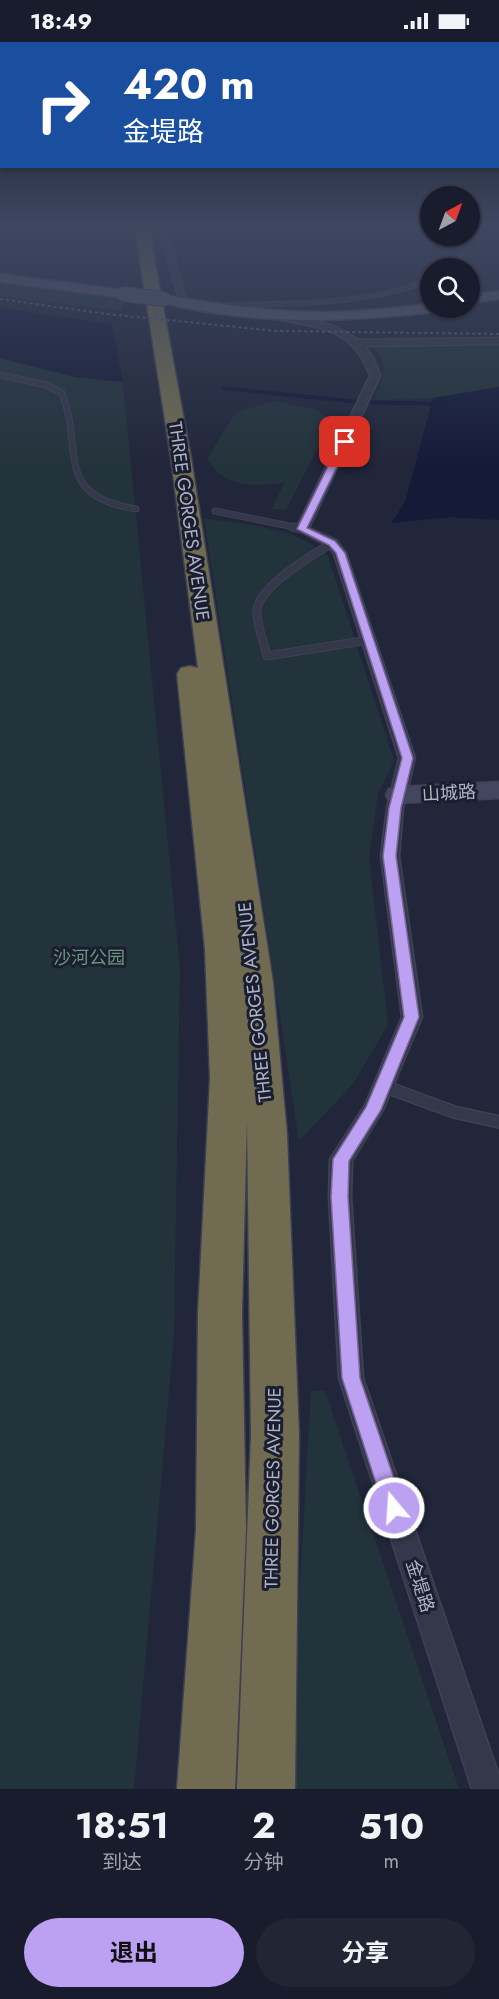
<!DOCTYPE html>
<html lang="zh">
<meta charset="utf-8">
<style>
body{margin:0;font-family:Jost,"Noto Sans SC",sans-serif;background:#222534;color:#f1f3f6;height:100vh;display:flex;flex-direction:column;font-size:22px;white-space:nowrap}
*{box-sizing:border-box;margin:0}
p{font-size:20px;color:#9fa1a9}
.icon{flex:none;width:33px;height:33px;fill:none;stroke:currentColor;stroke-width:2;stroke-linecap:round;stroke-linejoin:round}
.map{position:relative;height:1747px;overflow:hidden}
.panel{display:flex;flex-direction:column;background:#191c2c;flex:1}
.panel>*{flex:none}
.guide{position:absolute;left:0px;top:0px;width:500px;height:126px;box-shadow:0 2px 4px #0004,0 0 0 2px #373a48;background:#1a4fa0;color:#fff;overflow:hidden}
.needle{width:39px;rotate:41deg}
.tools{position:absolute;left:420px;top:144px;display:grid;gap:12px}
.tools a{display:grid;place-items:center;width:60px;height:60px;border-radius:50%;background:#191c2c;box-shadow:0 2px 4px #0004,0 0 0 2px #373a48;font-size:30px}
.pin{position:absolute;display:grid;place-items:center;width:51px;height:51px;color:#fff;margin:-26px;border-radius:12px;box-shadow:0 3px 9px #0006}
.me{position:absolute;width:66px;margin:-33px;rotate:342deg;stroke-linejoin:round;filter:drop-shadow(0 0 4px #0008)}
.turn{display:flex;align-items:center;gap:21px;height:126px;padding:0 24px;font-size:27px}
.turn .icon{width:78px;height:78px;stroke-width:2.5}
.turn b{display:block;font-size:42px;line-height:51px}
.eta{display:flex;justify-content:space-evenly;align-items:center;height:102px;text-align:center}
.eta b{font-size:36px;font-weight:700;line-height:42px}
.action{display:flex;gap:12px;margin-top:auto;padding:12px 24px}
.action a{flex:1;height:69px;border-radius:36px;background:#bca0f2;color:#111;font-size:24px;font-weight:700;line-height:69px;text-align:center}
.action a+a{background:#222534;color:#f1f3f6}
.status{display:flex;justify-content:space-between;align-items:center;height:42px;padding:0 30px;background:#191c2c;direction:ltr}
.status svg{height:16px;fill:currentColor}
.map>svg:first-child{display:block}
.green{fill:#23333b}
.water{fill:#141a38}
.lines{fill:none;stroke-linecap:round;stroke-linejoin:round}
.stream{stroke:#141a38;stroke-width:4}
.lane-far3-casing{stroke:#3e4254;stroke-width:6}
.lane-far2-casing{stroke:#3e4254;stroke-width:7}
.lane-far1-casing{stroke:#3e4254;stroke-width:9}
.lane-casing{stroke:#3e4254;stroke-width:14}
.street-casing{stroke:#3e4254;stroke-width:3}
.secondary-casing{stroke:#3e4254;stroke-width:3}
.primary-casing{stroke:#3e4254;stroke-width:3}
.highway-casing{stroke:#3c4052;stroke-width:3}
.lane-far3{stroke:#34384a;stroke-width:4.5}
.lane-far2{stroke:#34384a;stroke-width:5}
.lane-far1{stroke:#34384a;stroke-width:7}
.lane{stroke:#34384a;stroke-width:11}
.street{fill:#34384a;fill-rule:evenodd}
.secondary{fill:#42465e;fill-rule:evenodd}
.primary{fill:#52576b;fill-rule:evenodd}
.highway{fill:#716c51;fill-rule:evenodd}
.rail{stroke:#565b72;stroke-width:2;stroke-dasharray:3 3;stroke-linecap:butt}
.primary-bridge-casing{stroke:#3e4254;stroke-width:16;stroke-linecap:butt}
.primary-bridge{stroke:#52576b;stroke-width:14}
.route{fill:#bca0f2;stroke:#7a689d;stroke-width:1.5}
.labels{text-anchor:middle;stroke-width:6;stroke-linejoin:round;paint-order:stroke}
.street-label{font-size:18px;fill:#afb3c7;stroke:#1a1e2f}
.park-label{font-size:18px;fill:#66987d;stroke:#1a1e2f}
</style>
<div class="status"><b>18:49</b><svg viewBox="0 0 49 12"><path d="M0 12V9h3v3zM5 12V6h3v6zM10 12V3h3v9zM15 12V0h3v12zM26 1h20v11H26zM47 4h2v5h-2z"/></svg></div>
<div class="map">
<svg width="499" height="1747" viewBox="0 0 499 1747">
<rect width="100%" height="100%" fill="#21263a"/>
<path class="green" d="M0 240 123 256V269L0 254Z
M499 295V345L433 356 374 358C388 328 389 314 359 296Z
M0 316 75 335 123 340 180 926 174 1293 134 1747H0Z
M274 359 315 367 331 380 286 468 272 467 284 441C254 444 225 447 207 417L236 370Z
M204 476C249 483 292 484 328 514L394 719 378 752 369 815 388 983 353 1042 299 1099Z
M311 1349H325L459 1747H288Z"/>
<path class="water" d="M0 266 112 282 123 340 75 335 0 316Z
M499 345V478L450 475 391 481 405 460 433 356Z"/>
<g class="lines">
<path class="stream" d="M223 346 359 360 440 362"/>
<g class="lane-far3-casing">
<path id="lane-far3" d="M452 194 461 209 462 218 456 226
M227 263C296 262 364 263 430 238"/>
</g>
<g class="lane-far2-casing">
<path id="lane-far2" d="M0 333 46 343 62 351C84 406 52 454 136 467
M215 469 299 486"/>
</g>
<g class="lane-far1-casing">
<path id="lane-far1" d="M292 485 302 487
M332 501C313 513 259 544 257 568 256 583 264 600 267 614L369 598"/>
</g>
<g class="lane-casing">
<path id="lane" d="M383 1044 454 1070 499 1080"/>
</g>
<g class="street-casing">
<path id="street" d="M164 182H174L168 190 186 259 179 257 160 190Z
M271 270 323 281 338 286 359 298 499 296V302L365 304 374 317 380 334 309 486 336 498 346 511 415 716 403 766 399 814 422 975 383 1068 352 1119 351 1155 363 1336 499 1734V1747H472L339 1336 329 1155 330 1117 365 1063 402 975 381 814 387 766 399 716 334 512 328 504 296 487 370 334C353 283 313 285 268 275V271Z"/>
</g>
<g class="secondary-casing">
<path id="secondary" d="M499 740V756L398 761 389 759 386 753 389 747 398 745Z"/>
</g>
<g class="primary-casing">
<path id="primary" d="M0 232 123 248 130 252 123 256 0 240Z
M499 249V257L470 261V253Z
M164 253C217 262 271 270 325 270 360 270 395 266 430 262V266H441L434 270C342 281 250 283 159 260L157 257 159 254Z"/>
</g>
<g class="highway-casing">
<path id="highway" d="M134 182H148L191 416 273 940 287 1092 299 1393 295 1747H237L251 1393 247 1078 242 1271 246 1487 235 1747H177L196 1487 198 1271 210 1036 205 908 177 632 181 626 190 624 198 626 171 416Z"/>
</g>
<use href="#lane-far3" class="lane-far3"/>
<use href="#lane-far2" class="lane-far2"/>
<use href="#lane-far1" class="lane-far1"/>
<use href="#lane" class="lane"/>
<use href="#street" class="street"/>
<use href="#secondary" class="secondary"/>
<use href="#primary" class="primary"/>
<use href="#highway" class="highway"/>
<path class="rail" d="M0 257 107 272 277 289 499 292"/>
<g class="primary-bridge-casing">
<path id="primary-bridge" d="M123 252 164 257"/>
</g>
<use href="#primary-bridge" class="primary-bridge"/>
</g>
<linearGradient id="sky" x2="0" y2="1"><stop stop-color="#121520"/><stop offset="0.43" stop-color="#3d4760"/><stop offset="1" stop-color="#3d4760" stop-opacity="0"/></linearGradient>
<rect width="499" height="426" fill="url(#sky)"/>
<path class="route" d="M345 397 349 400 307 486 335 499 345 511 413 716 401 766 396 814 419 975 381 1068 349 1119 348 1155 360 1336 404 1466 401 1473 394 1476 387 1473 384 1466 342 1336 331 1155 333 1117 366 1065 404 975 383 814 389 766 402 716 336 511 329 503 297 487 340 400Z"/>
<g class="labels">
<g class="street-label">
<text transform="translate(189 479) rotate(82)" y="6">THREE GORGES AVENUE</text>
<text transform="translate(449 751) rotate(-3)" y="6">山城路</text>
<text transform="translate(255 960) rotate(-96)" y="6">THREE GORGES AVENUE</text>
<text transform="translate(273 1446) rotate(-89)" y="6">THREE GORGES AVENUE</text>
<text transform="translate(420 1544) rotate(72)" y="6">金堤路</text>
</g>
<g class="park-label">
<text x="89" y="922">沙河公园</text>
</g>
</g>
</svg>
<div class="tools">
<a><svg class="needle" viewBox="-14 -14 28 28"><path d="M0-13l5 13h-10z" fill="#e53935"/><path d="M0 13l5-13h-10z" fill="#9fa1a9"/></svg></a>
<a><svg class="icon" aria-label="search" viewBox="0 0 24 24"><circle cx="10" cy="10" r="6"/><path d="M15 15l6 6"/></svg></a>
</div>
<div class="pin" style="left:345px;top:400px;background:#d93025"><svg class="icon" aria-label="arrive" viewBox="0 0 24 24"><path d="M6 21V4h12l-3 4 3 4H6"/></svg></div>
<svg class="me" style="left:394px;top:1466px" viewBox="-20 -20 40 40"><circle r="17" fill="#bca0f2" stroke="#fff" stroke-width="3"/><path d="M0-11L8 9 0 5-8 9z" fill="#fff"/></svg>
<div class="guide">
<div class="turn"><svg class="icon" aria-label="right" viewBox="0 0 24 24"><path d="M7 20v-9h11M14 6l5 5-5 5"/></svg><div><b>420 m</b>金堤路</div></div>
</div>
</div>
<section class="panel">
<div class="eta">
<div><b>18:51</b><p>到达</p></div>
<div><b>2</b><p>分钟</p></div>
<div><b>510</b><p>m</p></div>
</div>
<div class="action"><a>退出</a><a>分享</a></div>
</section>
